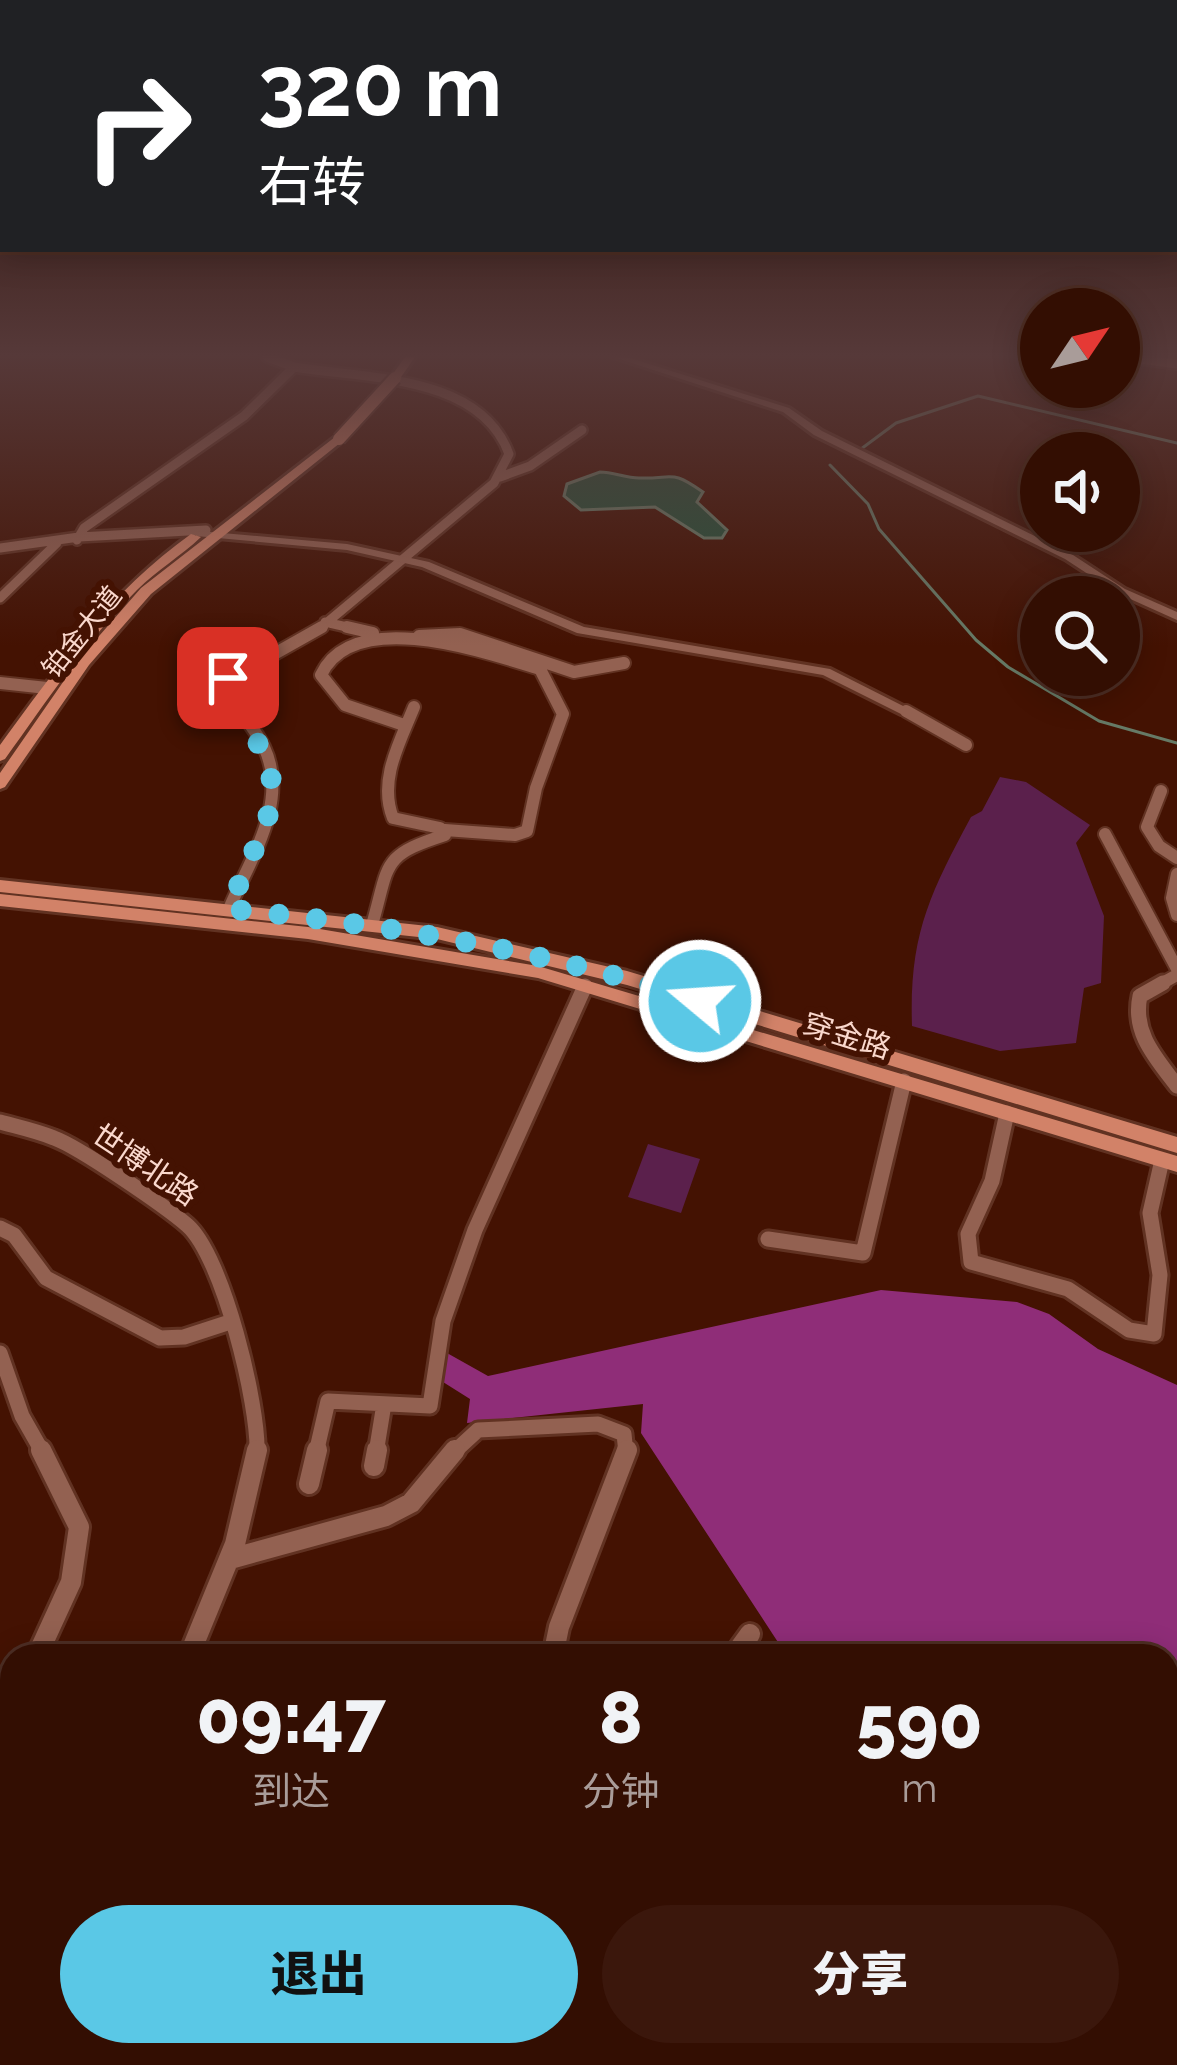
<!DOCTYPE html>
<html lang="zh">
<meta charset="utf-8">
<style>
body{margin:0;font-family:Raleway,"Noto Sans SC",sans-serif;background:#3b170c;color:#f1f3f6;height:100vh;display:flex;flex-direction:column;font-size:45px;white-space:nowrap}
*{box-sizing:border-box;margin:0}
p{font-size:39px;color:#a99c99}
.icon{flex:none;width:66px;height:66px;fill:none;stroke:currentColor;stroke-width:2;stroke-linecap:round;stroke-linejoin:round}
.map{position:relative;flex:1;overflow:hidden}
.sheet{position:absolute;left:0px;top:1644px;width:1179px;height:423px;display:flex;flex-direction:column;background:#330e02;border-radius:36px 36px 0 0;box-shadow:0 6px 30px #0003,0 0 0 3px #4e2e24}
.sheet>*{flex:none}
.guide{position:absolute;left:0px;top:0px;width:1179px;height:252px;box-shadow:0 6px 30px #0003,0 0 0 3px #4e2e24;background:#202124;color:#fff;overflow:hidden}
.needle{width:78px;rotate:55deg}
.fabs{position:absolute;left:1020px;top:288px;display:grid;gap:24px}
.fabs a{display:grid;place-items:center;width:120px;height:120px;border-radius:50%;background:#330e02;box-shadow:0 6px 30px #0003,0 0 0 3px #4e2e24;font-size:60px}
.pin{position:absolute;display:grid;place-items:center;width:102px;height:102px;color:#fff;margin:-51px;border-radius:24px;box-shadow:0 6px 18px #0006}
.me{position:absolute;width:132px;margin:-66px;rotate:288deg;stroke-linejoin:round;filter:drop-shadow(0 0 9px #0008)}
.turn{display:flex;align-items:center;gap:42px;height:252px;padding:0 60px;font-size:54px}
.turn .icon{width:156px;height:156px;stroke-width:2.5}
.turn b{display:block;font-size:84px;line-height:102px}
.eta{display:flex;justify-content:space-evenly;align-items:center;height:204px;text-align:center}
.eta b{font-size:72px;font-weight:800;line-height:84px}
.cta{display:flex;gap:24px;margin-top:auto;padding:24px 60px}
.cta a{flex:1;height:138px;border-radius:72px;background:#5ac8e6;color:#111;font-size:48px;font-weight:800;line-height:138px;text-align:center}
.cta a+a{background:#3b170c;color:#f1f3f6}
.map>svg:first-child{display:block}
.green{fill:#5b204c}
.forest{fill:#8f2d78}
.water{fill:#26513a;stroke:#667a66;stroke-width:3}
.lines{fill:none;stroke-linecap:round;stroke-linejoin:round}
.stream{stroke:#667a66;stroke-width:3}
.minor-far3-casing{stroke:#613222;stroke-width:14}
.minor-far2-casing{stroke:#613222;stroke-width:16}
.minor-far1-casing{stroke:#613222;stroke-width:21}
.minor-casing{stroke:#613222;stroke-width:26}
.tertiary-casing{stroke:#613222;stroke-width:6}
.secondary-casing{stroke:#613222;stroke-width:6}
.minor-far3{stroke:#936151;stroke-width:9}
.minor-far2{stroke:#936151;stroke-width:12}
.minor-far1{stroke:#936151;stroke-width:15}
.minor{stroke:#936151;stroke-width:20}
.tertiary{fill:#936151;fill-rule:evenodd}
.secondary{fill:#d28268;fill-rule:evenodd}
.secondary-bridge-casing{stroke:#613222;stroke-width:16;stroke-linecap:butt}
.secondary-bridge{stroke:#d28268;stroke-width:12}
.route{stroke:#5ac8e6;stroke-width:21;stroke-dasharray:0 37.8}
.labels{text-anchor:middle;stroke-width:12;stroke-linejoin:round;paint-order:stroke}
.far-street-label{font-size:27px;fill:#fad8cd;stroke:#441202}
.street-label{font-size:30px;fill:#fad8cd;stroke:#441202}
</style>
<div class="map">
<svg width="1177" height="2065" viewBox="0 0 1177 2065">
<rect width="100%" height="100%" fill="#441202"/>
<path class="green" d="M1000 777 1026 782 1090 825 1076 843 1104 916 1101 983 1084 988 1076 1043 1000 1051 912 1026C909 936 929 895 971 817L982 811Z
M648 1144 700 1159 681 1213 628 1197Z"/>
<path class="forest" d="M881 1290 1017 1302 1049 1314 1098 1349 1177 1385V2065H1121L1103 2055H1167V1656H787L641 1433 643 1404 467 1423 470 1399 443 1382 447 1353 488 1376Z
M540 2055H777L782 2065H547Z"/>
<path class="water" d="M600 472C614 472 625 478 639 478 675 479 670 469 703 492L697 502 727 530 722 538H704L655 507 581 510 564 496 567 484Z"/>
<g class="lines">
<path class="stream" d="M861 449 896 423 978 396 1177 443
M830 465 868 504 879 529 976 640 1008 667 1099 721 1177 743"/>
<g class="minor-far3-casing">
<path id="minor-far3" d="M1126 357 1177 364
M294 367C365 379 480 374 509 454L494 483 318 630
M500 477 530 466 582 430
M77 540 84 528 244 416 294 367 267 357
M0 548 79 537 206 530
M0 598 57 543
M325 622 360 630"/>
</g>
<g class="minor-far2-casing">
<path id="minor-far2" d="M347 627 373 633
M419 636 460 634 574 672 624 663
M0 683 47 688
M906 711 966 745
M404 725 345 705 321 675C353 606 485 652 540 669L563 714 536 788 527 831 515 835 445 830
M1161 791 1147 827 1159 846 1177 858
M1105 834 1177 969
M1177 874 1172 898 1177 915
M229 909C250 859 290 802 264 747 253 724 233 707 223 683L322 627
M372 925C390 863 380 856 445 835L440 828 393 818C378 780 400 742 414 707
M1157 986 1177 975"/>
</g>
<g class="minor-far1-casing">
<path id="minor-far1" d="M1163 983 1140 996C1132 1033 1156 1058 1177 1086
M1007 1113 992 1181 968 1234 971 1262 1068 1289 1129 1330 1154 1334 1160 1275 1150 1213 1162 1160
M0 1122C18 1127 37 1131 54 1138 79 1147 165 1206 187 1225 223 1256 259 1406 257 1453
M0 1228 14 1235 46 1278 160 1338 184 1337 230 1322
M768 1239 863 1253 904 1081
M0 1353 22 1416 43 1453
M316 1453 328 1401 430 1406 443 1321 475 1230 585 986
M376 1453 384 1404
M453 1453 478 1430 598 1424 624 1434 626 1453"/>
</g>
<g class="minor-casing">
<path id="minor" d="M374 1466 377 1450
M309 1484 317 1450
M230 1559 386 1516 411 1503 455 1450
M37 1656 71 1582 79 1527 41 1450
M189 1656 235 1544 257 1450
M553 1656 559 1627 627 1450
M734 1656 750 1634
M0 1694 12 1683
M0 1930 12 1918
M389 2055 390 2065
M793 2055 799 2065
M924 2055 931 2065
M1070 2055 1090 2065
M25 2065 65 2058 77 2065
M326 2065 343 2055
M951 2065 959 2055"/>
</g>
<g class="tertiary-casing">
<path id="tertiary" d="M613 357H627L789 408 822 431 1073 555 1125 589 1177 612V620L1117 593 1065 559 814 435 783 412Z
M200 531 347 544 429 562 584 627 830 669 913 711 911 714H901L823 675 577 633 422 567 347 550 196 536V532Z"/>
</g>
<g class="secondary-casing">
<path id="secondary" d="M405 357H415L399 380H391L390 378Z
M335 437 345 439 151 594 89 665 5 787 0 789V773L79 659 141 588Z
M191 534 201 537C181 556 157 570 137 590 86 641 47 701 5 759L0 761V745C57 667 111 591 191 534Z
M0 880 437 927 627 971 1177 1137V1153L627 985 437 939 0 892Z
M0 894 308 927 538 966 1177 1156V1172L538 978 308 939 0 906Z"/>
</g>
<use href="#minor-far3" class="minor-far3"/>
<use href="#minor-far2" class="minor-far2"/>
<use href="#minor-far1" class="minor-far1"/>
<use href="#minor" class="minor"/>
<use href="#tertiary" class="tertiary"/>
<use href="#secondary" class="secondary"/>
<g class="secondary-bridge-casing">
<path id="secondary-bridge" d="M339 439 395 378"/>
</g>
<use href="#secondary-bridge" class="secondary-bridge"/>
</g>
<linearGradient id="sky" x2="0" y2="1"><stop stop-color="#250a01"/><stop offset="0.55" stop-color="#563939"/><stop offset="1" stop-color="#563939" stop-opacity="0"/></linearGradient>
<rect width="1177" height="646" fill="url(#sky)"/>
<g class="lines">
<path class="route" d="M228 678 224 688C300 801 274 794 229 909 390 925 546 951 700 1001"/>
</g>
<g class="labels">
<g class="far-street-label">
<text transform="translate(82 632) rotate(-51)" y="9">铂金大道</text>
</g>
<g class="street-label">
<text transform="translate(847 1036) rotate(17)" y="10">穿金路</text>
<text transform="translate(145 1165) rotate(34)" y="10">世博北路</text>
</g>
</g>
</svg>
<div class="fabs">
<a><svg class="needle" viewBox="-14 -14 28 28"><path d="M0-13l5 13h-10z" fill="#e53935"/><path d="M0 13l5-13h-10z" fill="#a99c99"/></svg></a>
<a><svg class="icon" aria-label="sound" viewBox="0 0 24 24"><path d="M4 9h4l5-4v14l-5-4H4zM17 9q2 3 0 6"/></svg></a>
<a><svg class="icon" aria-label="search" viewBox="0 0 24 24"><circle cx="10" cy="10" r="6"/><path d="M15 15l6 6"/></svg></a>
</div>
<div class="pin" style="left:228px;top:678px;background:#d93025"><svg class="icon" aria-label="arrive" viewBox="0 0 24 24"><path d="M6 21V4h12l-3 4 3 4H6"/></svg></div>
<svg class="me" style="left:700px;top:1001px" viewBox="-20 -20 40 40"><circle r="17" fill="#5ac8e6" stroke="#fff" stroke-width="3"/><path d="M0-11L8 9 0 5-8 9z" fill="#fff"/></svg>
<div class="guide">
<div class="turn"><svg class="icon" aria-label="right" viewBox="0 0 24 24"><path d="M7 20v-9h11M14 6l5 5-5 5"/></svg><div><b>320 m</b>右转</div></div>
</div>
<section class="sheet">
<div class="eta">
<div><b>09:47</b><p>到达</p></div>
<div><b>8</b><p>分钟</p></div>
<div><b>590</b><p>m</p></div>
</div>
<div class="cta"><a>退出</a><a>分享</a></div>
</section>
</div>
